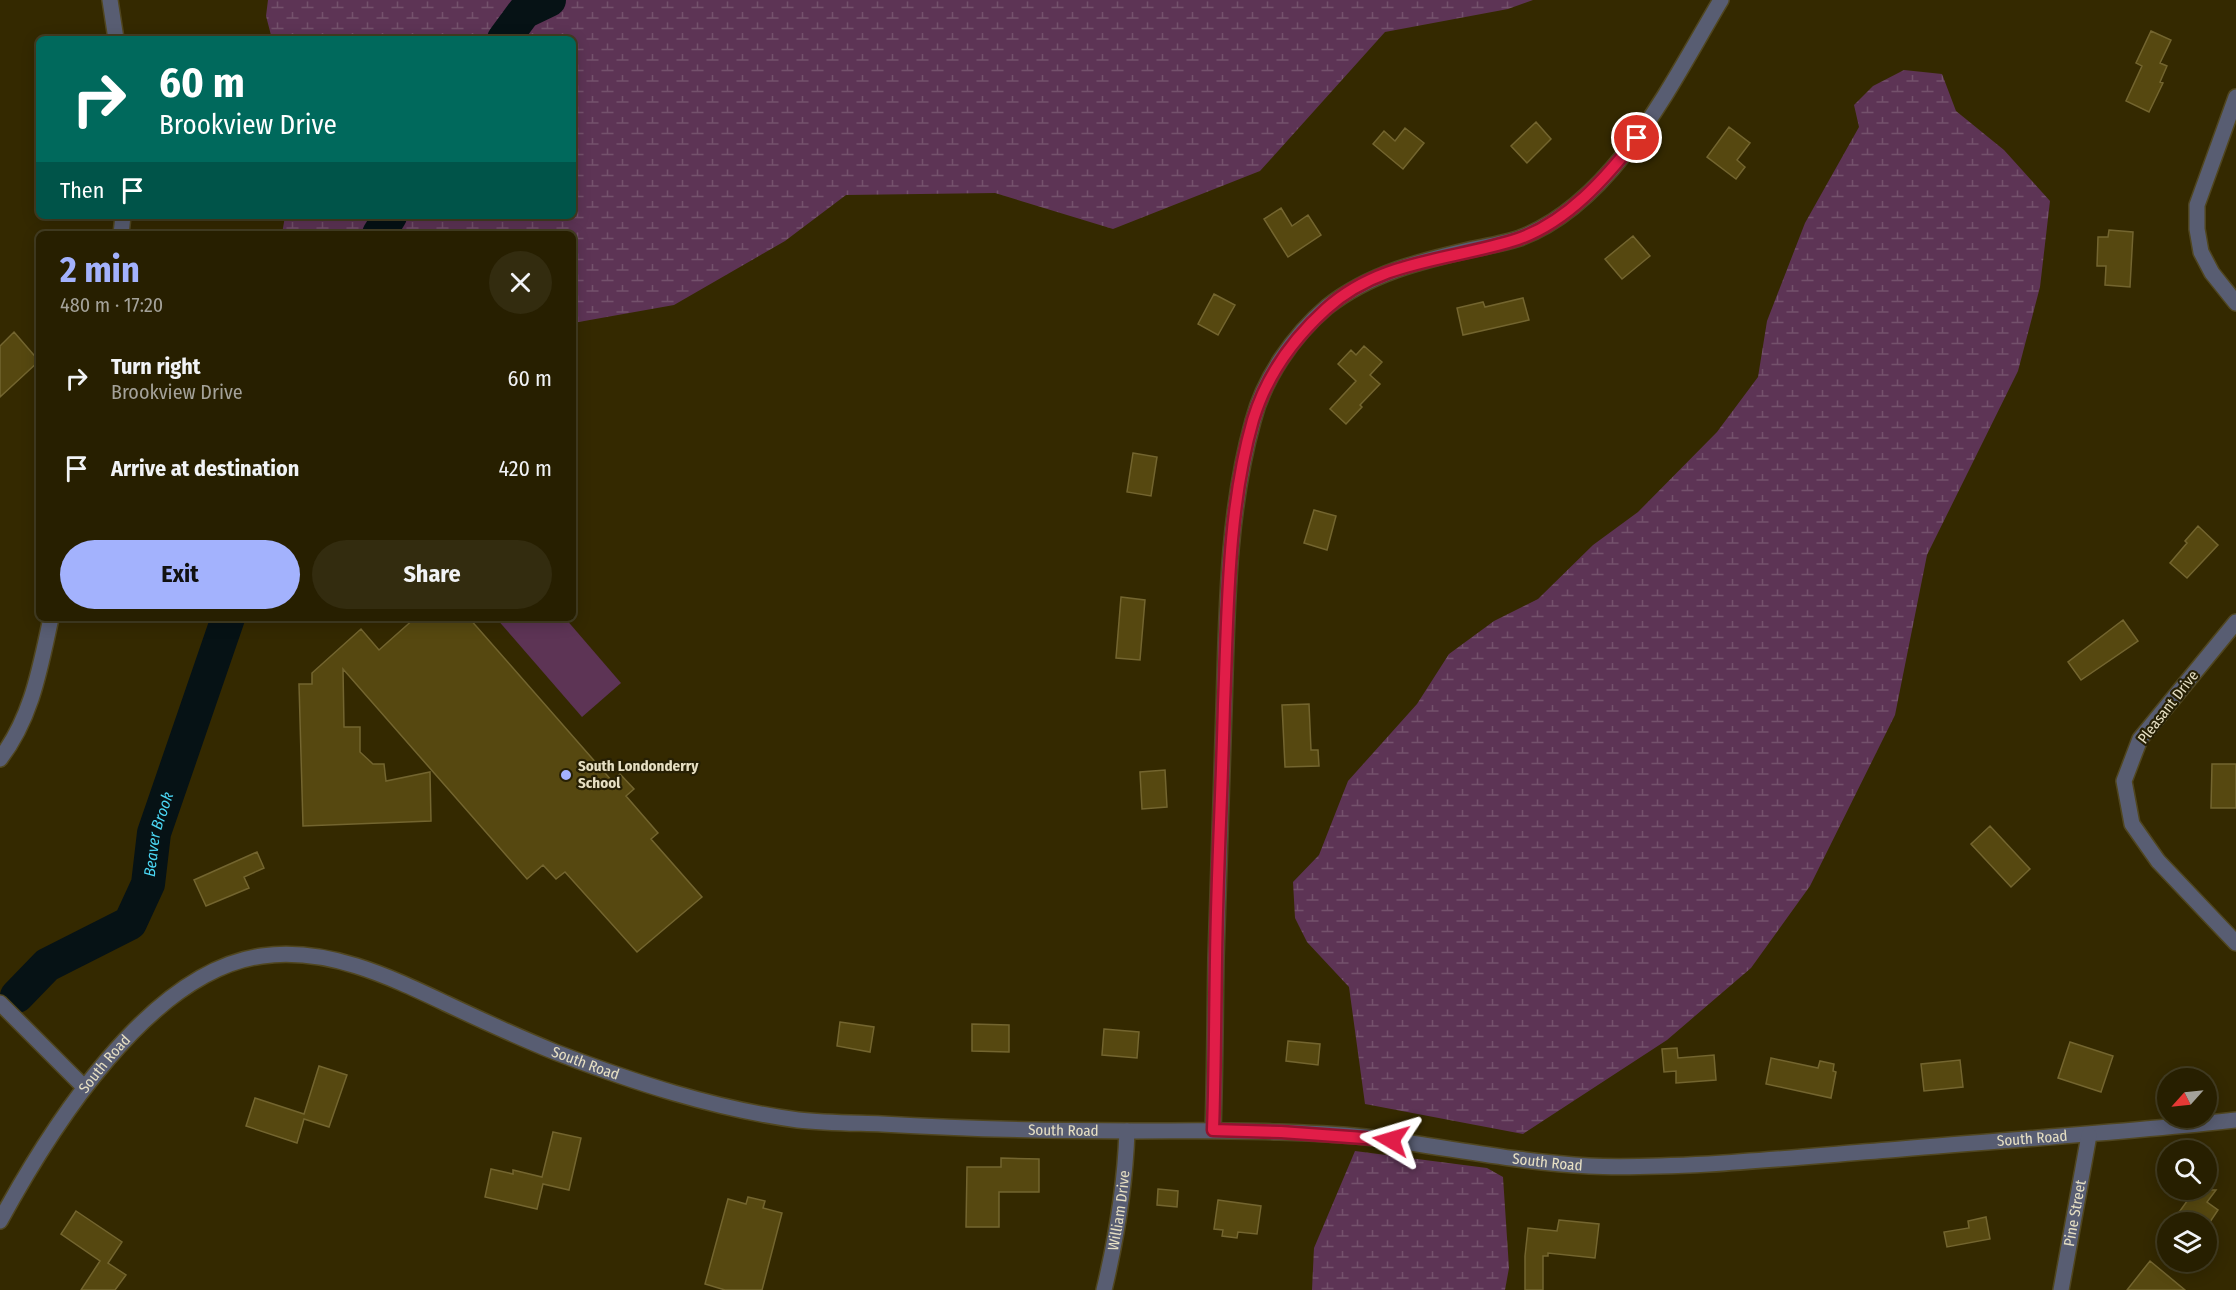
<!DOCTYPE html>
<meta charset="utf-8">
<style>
body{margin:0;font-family:"Fira Sans Condensed",sans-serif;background:#332c0f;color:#f1f3f6;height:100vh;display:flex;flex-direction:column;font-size:22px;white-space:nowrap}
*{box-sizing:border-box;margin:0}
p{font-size:20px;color:#a4a299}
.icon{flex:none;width:33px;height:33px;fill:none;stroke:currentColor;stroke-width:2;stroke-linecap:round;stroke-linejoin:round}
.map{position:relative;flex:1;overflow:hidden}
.sheet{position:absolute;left:36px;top:231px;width:540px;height:390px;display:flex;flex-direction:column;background:#271f00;border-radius:9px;box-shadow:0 3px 15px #0003,0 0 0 2px #433d22}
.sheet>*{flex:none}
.hud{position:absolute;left:36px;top:36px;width:540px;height:183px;border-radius:9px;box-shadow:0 3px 15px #0003,0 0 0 2px #433d22;background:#00695c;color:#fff;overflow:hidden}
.needle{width:39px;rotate:243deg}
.fabs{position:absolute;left:2157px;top:1068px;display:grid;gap:12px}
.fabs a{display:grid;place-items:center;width:60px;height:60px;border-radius:50%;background:#271f00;box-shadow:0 3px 15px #0003,0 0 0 2px #433d22;font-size:30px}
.pin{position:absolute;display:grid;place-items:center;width:51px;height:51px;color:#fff;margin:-26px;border:3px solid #fff;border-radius:50%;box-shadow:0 2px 6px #0007}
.me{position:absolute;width:66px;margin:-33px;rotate:277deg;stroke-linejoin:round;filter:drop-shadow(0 0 4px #0008)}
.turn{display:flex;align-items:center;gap:21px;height:126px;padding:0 24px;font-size:27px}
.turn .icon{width:78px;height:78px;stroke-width:2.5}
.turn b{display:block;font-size:42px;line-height:51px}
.then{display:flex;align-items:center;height:57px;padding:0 24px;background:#0003;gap:12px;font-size:22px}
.round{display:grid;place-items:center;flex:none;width:63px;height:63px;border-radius:32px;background:#332c0f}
.head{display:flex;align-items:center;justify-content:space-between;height:102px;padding:0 24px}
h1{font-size:36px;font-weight:700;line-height:45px;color:#a3b2fd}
.cta{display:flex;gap:12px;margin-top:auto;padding:12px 24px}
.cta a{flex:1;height:69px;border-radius:36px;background:#a3b2fd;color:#111;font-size:24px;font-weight:700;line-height:69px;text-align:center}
.cta a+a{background:#332c0f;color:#f1f3f6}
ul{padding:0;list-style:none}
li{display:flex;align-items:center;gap:18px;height:90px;padding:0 24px}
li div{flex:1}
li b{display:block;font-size:22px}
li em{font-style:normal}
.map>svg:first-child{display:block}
.wetland{fill:url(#wetland-marsh)}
.garden{fill:#5d3455}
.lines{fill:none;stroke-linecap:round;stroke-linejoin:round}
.river{stroke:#061215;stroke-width:34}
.building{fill:#564810;stroke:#73652f;stroke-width:1.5}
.minor-casing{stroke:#50461f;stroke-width:18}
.minor{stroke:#585d72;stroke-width:15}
.route-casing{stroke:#92132f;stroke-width:15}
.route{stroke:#e11d48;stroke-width:10}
.poi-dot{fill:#a3b2fd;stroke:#272004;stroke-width:2}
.labels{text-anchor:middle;stroke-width:4.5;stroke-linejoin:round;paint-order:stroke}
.street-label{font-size:15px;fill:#e6dfc3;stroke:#272004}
.poi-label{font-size:15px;font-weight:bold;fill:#e6dfc3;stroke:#272004;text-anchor:start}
.water-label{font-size:16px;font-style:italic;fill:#4bd6f3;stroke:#272004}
</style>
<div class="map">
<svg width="2236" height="1290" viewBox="0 0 2236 1290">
<defs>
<pattern id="wetland-marsh" width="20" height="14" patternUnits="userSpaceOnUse" patternTransform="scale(1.5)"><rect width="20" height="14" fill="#5d3455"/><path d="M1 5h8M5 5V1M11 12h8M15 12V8" fill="none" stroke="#74516c"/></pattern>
</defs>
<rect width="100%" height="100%" fill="#342900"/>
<path class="wetland" d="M268 0H1533L1508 9 1385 32 1260 171 1113 229 995 193 846 195 785 241 674 305 573 323V234H282L285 216H573V39H272L266 16Z
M1904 70 1942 74 1956 111 2004 150 2050 201 2040 287 2018 371 1927 555 1895 715 1810 886 1751 968 1667 1040 1523 1134 1365 1104 1349 987 1307 942 1295 918 1293 882 1319 855 1348 781 1417 704 1449 654 1494 621 1538 599 1593 545 1638 512 1717 432 1758 377 1767 321 1805 223 1859 127 1854 105 1873 86Z
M1355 1151 1487 1168 1503 1177 1509 1268 1505 1290H1312L1314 1248Z"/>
<path class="garden" d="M496 618H565L621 683 582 717Z"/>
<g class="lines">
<g class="river">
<path d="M504 39 524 12 549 0"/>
<path d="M379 234 390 216"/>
<path id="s1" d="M17 996 47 965 130 923 148 884 154 833 228 618"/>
</g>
</g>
<path class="building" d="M2151 31 2171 40 2160 63 2167 66 2160 82 2163 83 2149 112 2126 101 2142 66 2136 63Z
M1536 122 1551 139 1527 163 1511 146Z
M1729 127 1750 143 1737 160 1745 167 1736 179 1707 157Z
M1405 128 1424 143 1403 169 1373 144 1384 131 1395 141Z
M1281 208 1292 226 1308 215 1321 235 1288 257 1264 219Z
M2109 230 2133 232 2130 287 2105 285 2106 266H2097L2098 237H2108Z
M1633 236 1650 256 1622 279 1605 259Z
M1214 294 1235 305 1218 335 1198 324Z
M1523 298 1529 320 1463 335 1457 308 1483 302 1485 307Z
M14 332 39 361 0 397V346Z
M1364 346 1382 362 1370 375 1380 384 1360 405 1362 407 1346 424 1330 409 1356 381 1338 364 1351 350 1356 355Z
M1133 453 1157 457 1151 496 1127 492Z
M1314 510 1336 516 1327 550 1304 543Z
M2198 526 2218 545 2187 578 2170 563 2187 543 2185 541Z
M1121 597 1145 600 1140 660 1116 658Z
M415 618H469L612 781 620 774 634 789 626 796 658 833 651 839 702 897 637 952 565 872 556 879 543 865 527 879 343 669 344 727H360V752L373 764H384L386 781 430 772 431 821 303 826 299 684H312V673L361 629 379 650Z
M2123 620 2138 641 2081 680 2068 662Z
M1309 704 1311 750H1318L1319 766 1285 767 1282 705Z
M2212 764H2236V808H2211Z
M1165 770 1167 807 1142 809 1140 772Z
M1990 826 2030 869 2011 887 1971 844Z
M257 852 264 868 244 877 249 888 206 906 194 880Z
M840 1022 874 1027 870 1052 837 1046Z
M972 1024 1009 1025V1052L972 1051Z
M1104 1029 1139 1032 1137 1058 1102 1055Z
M1288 1041 1320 1044 1318 1065 1286 1061Z
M2070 1042 2113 1056 2101 1092 2058 1078Z
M1677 1048 1678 1058 1714 1055 1716 1080 1676 1083V1071L1664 1072 1662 1049Z
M1771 1058 1818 1068 1820 1061 1834 1064 1833 1071 1836 1072 1831 1098 1766 1084Z
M1960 1060 1963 1087 1924 1091 1921 1064Z
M319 1066 347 1075 329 1127 304 1119 297 1143 246 1126 255 1098 304 1114Z
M553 1132 581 1138 569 1190 543 1184 537 1209 485 1197 491 1169 513 1174V1170L542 1177Z
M1001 1158 1039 1159V1192H999V1227H966L967 1167H1001Z
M1158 1189 1178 1191 1177 1207 1157 1205Z
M2195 1190H2216L2207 1202 2218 1210 2210 1222H2172Z
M748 1197 765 1201 763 1208 782 1213 762 1290H725L705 1284 728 1199 746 1204Z
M1218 1200 1261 1206 1257 1234 1238 1232 1237 1238 1222 1236 1223 1230 1214 1229Z
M76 1211 122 1242 108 1263 126 1275 115 1290H81L100 1261 61 1234Z
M1986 1217 1990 1239 1947 1247 1944 1232 1969 1228 1968 1221Z
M1559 1220 1599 1224 1595 1258 1548 1253V1256H1543V1290H1525V1256L1528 1228 1557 1231Z
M2150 1261 2185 1290H2127Z"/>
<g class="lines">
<g class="minor-casing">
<g id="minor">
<path d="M110 0 116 39"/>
<path d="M2236 97 2197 205V229L2201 252 2212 273 2236 303"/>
<path d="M121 234 123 216"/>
<path d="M2236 622 2140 739 2124 781 2132 824 2158 861 2236 943"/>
<path d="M0 759C32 717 40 668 51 618"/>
<path d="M0 1003 84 1087"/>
<path d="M1213 1130C1215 1073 1215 1015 1216 958 1218 875 1222 792 1224 709 1227 613 1227 514 1253 421 1264 378 1293 336 1327 307 1370 273 1421 261 1473 249 1489 246 1505 243 1520 238 1615 202 1672 82 1721 0"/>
<path id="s2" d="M0 1221C50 1129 149 971 262 956 327 947 388 976 445 1003 481 1020 518 1037 555 1052 633 1082 715 1109 798 1120 825 1123 854 1123 882 1124 966 1129 1050 1131 1134 1131 1182 1131 1230 1130 1278 1132 1310 1133 1343 1134 1374 1138 1446 1147 1517 1162 1589 1166 1629 1168 1669 1166 1709 1164 1773 1160 1837 1154 1901 1149 2013 1139 2124 1133 2236 1120"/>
<path id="s3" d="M1104 1290C1117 1236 1125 1187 1127 1131"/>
<path id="s4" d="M2061 1290 2089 1135"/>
</g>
</g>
<use href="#minor" class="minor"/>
</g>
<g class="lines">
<g class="route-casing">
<path id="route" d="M1391 1140 1281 1132 1213 1130C1215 1073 1215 1017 1216 960 1217 874 1222 789 1224 704 1228 610 1227 511 1253 420 1266 377 1293 339 1326 309 1381 259 1451 261 1518 239 1567 222 1606 178 1637 138"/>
</g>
<use href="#route" class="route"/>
</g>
<circle class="poi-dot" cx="566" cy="775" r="6"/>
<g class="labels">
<g class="street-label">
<text transform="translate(2168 707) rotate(-52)" y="5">Pleasant Drive</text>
<text dy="5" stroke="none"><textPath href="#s2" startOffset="189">South Road</textPath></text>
<text dy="5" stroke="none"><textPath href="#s2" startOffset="729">South Road</textPath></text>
<text dy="5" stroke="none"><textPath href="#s2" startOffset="1215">South Road</textPath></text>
<text dy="5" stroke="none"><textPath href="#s2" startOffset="2187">South Road</textPath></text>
<text dy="5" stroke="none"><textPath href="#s2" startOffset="1701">South Road</textPath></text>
<text dy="5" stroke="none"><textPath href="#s3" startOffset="81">William Drive</textPath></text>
<text dy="5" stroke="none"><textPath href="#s4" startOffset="78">Pine Street</textPath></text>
</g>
<g class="poi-label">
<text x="578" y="771">South Londonderry<tspan x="578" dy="17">School</tspan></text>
</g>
<g class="water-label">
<text dy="6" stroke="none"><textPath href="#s1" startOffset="230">Beaver Brook</textPath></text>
</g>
</g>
</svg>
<div class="fabs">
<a><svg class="needle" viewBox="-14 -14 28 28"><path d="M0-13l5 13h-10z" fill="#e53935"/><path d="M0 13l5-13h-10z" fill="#a4a299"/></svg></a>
<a><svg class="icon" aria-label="search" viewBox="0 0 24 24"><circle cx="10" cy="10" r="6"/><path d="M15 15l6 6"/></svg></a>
<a><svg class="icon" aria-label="layers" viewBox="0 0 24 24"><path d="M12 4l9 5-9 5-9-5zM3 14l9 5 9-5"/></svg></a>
</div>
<div class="pin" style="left:1637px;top:138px;background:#d93025"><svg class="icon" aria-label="arrive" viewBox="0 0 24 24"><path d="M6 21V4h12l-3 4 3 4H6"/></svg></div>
<svg class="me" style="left:1391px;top:1140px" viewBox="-20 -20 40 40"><path d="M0-17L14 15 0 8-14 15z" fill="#e11d48" stroke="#fff" stroke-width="4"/></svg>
<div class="hud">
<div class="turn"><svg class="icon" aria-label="right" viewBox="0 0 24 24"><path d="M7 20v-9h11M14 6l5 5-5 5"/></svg><div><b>60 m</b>Brookview Drive</div></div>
<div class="then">Then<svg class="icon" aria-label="arrive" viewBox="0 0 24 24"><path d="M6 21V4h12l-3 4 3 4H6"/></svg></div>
</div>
<section class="sheet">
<div class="head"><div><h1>2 min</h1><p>480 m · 17:20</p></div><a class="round"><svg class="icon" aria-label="close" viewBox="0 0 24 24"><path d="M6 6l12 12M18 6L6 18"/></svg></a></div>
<ul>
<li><svg class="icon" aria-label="right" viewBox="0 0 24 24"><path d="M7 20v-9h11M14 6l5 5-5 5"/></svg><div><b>Turn right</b><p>Brookview Drive</p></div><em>60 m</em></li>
<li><svg class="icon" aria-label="arrive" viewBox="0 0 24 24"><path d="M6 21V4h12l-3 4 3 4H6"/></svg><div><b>Arrive at destination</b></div><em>420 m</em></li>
</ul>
<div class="cta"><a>Exit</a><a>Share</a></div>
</section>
</div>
